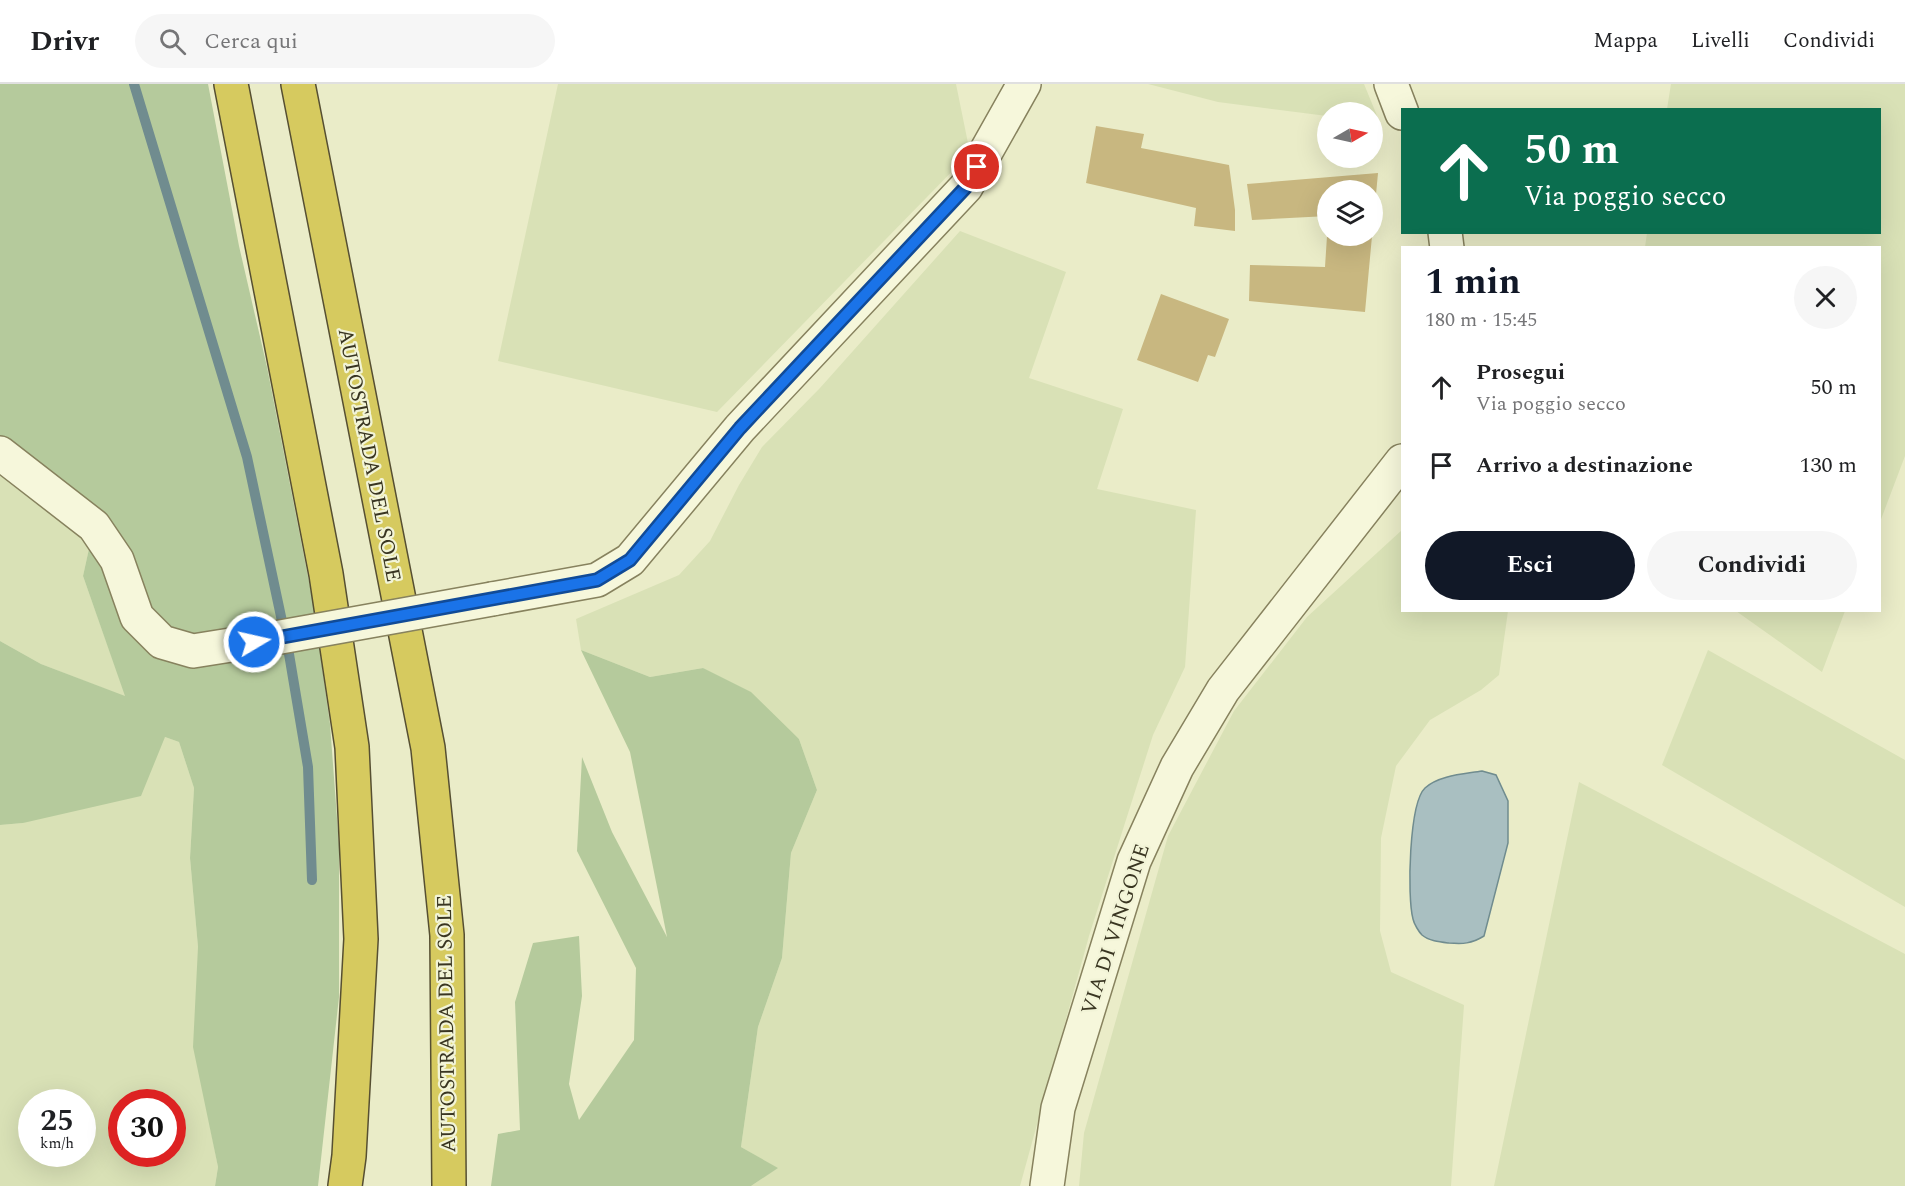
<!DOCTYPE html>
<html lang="it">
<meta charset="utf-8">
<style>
body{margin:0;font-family:Spectral,serif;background:#f6f6f6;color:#202124;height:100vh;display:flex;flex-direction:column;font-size:22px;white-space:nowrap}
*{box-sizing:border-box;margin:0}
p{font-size:20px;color:#757577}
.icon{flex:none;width:33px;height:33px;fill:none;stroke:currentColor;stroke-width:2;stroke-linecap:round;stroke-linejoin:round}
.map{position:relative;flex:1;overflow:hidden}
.sheet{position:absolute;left:1401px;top:162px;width:480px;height:366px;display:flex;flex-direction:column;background:#fff;border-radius:0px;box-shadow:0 6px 24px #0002}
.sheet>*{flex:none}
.banner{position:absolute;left:1401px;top:24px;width:480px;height:126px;border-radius:0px;box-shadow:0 6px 24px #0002;background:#0b6e4f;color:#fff;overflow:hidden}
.needle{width:39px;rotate:81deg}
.controls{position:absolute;left:1317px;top:18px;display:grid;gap:12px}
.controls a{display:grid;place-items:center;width:66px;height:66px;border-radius:50%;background:#fff;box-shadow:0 6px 24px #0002;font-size:30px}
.speed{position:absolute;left:18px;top:1005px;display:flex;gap:12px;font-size:30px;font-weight:700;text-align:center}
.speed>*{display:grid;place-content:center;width:78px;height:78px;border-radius:50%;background:#fff;box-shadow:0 6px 24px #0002;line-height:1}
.speed small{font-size:15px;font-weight:400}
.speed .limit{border:9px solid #d22;background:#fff;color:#111}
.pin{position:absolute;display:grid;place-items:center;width:51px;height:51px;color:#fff;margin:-26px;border:3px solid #fff;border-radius:50%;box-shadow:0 2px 6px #0007}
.me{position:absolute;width:66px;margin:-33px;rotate:81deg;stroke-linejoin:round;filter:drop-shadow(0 0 4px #0008)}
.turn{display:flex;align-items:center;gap:21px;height:126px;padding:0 24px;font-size:27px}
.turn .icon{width:78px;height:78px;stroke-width:2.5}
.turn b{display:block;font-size:42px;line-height:51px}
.round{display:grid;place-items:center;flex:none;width:63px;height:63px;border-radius:32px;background:#f6f6f6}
.overview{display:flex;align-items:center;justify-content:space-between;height:102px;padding:0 24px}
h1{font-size:36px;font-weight:700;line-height:45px;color:#111827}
.primary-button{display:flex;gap:12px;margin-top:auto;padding:12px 24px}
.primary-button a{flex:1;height:69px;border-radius:36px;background:#111827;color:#fff;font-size:24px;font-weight:700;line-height:69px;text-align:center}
.primary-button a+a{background:#f6f6f6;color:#202124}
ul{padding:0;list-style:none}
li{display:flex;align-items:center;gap:18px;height:78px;padding:0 24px}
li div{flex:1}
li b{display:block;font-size:22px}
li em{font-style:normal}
header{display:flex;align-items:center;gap:36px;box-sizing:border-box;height:84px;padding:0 30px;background:#fff;border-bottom:2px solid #e0e0e0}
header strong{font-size:28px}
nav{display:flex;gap:33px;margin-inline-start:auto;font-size:21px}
.search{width:420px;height:54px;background:#f6f6f6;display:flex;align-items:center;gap:15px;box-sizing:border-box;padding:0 21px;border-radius:33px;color:#757577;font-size:22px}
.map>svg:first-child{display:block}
.farmland{fill:#d9e1b6;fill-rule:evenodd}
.green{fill:#b5ca9c}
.water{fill:#a9bfc1;stroke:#708c8f;stroke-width:1.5}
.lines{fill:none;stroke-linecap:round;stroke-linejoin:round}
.stream{stroke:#708c8f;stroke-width:10}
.building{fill:#c8b780}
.minor-casing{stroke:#87825e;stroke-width:36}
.tertiary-casing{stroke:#87825e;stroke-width:36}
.motorway-casing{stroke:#564f32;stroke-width:36}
.minor{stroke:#f6f7db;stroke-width:33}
.tertiary{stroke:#f6f7db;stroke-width:33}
.motorway{stroke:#d6ca5f;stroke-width:33}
.minor-bridge-casing{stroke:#87825e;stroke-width:36;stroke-linecap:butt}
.minor-bridge{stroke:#f6f7db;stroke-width:33}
.route-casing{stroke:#114b97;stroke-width:15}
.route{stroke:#1a73e8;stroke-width:10}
.labels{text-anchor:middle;stroke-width:4.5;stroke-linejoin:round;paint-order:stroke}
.street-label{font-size:21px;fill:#393521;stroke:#f2f4d7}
</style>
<header>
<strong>Drivr</strong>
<div class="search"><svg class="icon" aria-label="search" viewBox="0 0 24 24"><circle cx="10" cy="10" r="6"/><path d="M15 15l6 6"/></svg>Cerca qui</div>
<nav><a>Mappa</a><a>Livelli</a><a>Condividi</a></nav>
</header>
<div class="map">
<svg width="1905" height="1102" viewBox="0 0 1905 1102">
<rect width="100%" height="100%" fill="#eaecc8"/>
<path class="farmland" d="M558 0H956L970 69 717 328 498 277Z
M1148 0H1364L1380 39 1373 38 1372 28H1328L1327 32 1218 18Z
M1671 0H1905V372L1880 438V164L1645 163 1647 149 1880 148V26L1667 25Z
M960 147 1066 188 1029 294 1123 325 1097 405 1196 426 1185 583 1153 651 1089 852 1020 1102H751L777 1084 741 1063 758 943 782 874 791 769 817 706 799 655 703 584 650 593 581 566 576 535 679 491 710 457 739 401 762 363 820 304Z
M0 369 94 442 83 492 126 613 41 580 0 557Z
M1402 446V526L1508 527 1499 591 1481 606 1430 636 1396 682 1381 754 1380 847 1391 888 1464 921 1451 1102H1079L1084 1049 1168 752 1234 627 1307 533Z
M1736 527H1845L1822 588Z
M1708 566 1905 676V823L1662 681Z
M165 653 179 658 194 704 190 774 198 863 208 1032 218 1083 215 1102H0V741L23 739ZM32 1018H82V1070H32ZM122 1018H172V1070H122Z
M1579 698 1905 870V1102H1494Z"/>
<path class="green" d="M0 0H208L239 162 267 283 313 518 330 640 339 761V913L318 1102H215L218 1083 193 963 198 863 190 774 194 704 179 658 165 653 141 712 23 739 0 741V557L41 580 125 612 83 492 94 442 0 369Z
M581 566 650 593 703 584 751 608 799 655 817 706 791 769 782 874 758 943 741 1063 778 1084 751 1102H491L498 1050 520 1046 515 918 533 859 579 852 582 912 569 1000 579 1036 634 956 636 884 577 767 582 673 612 748 667 853 630 668Z"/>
<path class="water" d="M1482 687 1496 691 1508 717V759L1484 852C1471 860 1463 860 1449 859 1440 858 1429 857 1422 851 1419 848 1414 840 1413 835 1407 813 1409 719 1425 704 1439 691 1465 690 1482 687Z"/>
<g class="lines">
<path class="stream" d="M134 0 247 373 289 570 308 683 312 796"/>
</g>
<path class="building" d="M1096 42 1144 50 1141 64 1229 81 1235 126V147L1194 142 1196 124 1086 99Z
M1378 89 1374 132H1372V106H1328V132L1252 136 1247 100Z
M1327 152H1372L1365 228 1249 217 1250 181 1325 183Z
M1161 210 1229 235 1215 273 1208 271 1198 298 1137 276Z"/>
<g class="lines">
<g class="minor-casing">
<path id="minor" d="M0 369 94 442 117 476 137 533 162 558 193 567 275 554
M492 515 597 496 630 476 740 344 966 103 1024 0"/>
</g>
<g class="tertiary-casing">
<path id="tertiary" d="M1391 0 1402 29
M1445 148 1447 164
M1047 1102 1058 1024 1134 777 1177 683 1223 606 1402 377"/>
</g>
<g class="motorway-casing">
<path id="motorway" d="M231 0 326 490 352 663 361 855 349 1072 345 1102
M298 0 428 664 447 851 449 1102"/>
</g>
<use href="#minor" class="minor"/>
<use href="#tertiary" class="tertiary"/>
<use href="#motorway" class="motorway"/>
<g class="minor-bridge-casing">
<path id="minor-bridge" d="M275 554 492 515"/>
</g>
<use href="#minor-bridge" class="minor-bridge"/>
</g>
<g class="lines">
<g class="route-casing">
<path id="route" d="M254 558 597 496 630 476 740 344 966 103 977 83"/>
</g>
<use href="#route" class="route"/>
</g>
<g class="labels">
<g class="street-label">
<text transform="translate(370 371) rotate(79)" y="7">AUTOSTRADA DEL SOLE</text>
<text transform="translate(1115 845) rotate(-72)" y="7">VIA DI VINGONE</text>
<text transform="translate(446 940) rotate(-91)" y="7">AUTOSTRADA DEL SOLE</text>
</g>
</g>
</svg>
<div class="controls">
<a><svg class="needle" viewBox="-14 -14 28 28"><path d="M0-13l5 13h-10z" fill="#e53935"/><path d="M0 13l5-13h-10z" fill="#757577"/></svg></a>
<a><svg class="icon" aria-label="layers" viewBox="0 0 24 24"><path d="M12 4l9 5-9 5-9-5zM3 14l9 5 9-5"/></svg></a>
</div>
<div class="speed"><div>25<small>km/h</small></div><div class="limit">30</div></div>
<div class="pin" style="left:977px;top:83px;background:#d93025"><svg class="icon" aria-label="arrive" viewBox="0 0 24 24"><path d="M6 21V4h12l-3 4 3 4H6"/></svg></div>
<svg class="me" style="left:254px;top:558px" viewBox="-20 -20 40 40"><circle r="17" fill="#1a73e8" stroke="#fff" stroke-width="3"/><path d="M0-11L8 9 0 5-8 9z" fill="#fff"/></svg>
<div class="banner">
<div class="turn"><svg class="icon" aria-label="ahead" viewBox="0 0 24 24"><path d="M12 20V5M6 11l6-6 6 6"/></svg><div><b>50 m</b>Via poggio secco</div></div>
</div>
<section class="sheet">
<div class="overview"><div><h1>1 min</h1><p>180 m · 15:45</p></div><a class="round"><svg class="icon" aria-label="close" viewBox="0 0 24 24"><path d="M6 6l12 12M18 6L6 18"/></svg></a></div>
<ul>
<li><svg class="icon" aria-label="ahead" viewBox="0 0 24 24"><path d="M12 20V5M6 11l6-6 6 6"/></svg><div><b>Prosegui</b><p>Via poggio secco</p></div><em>50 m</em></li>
<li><svg class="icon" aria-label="arrive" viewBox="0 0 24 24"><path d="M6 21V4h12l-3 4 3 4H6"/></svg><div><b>Arrivo a destinazione</b></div><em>130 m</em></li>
</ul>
<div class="primary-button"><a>Esci</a><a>Condividi</a></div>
</section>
</div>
